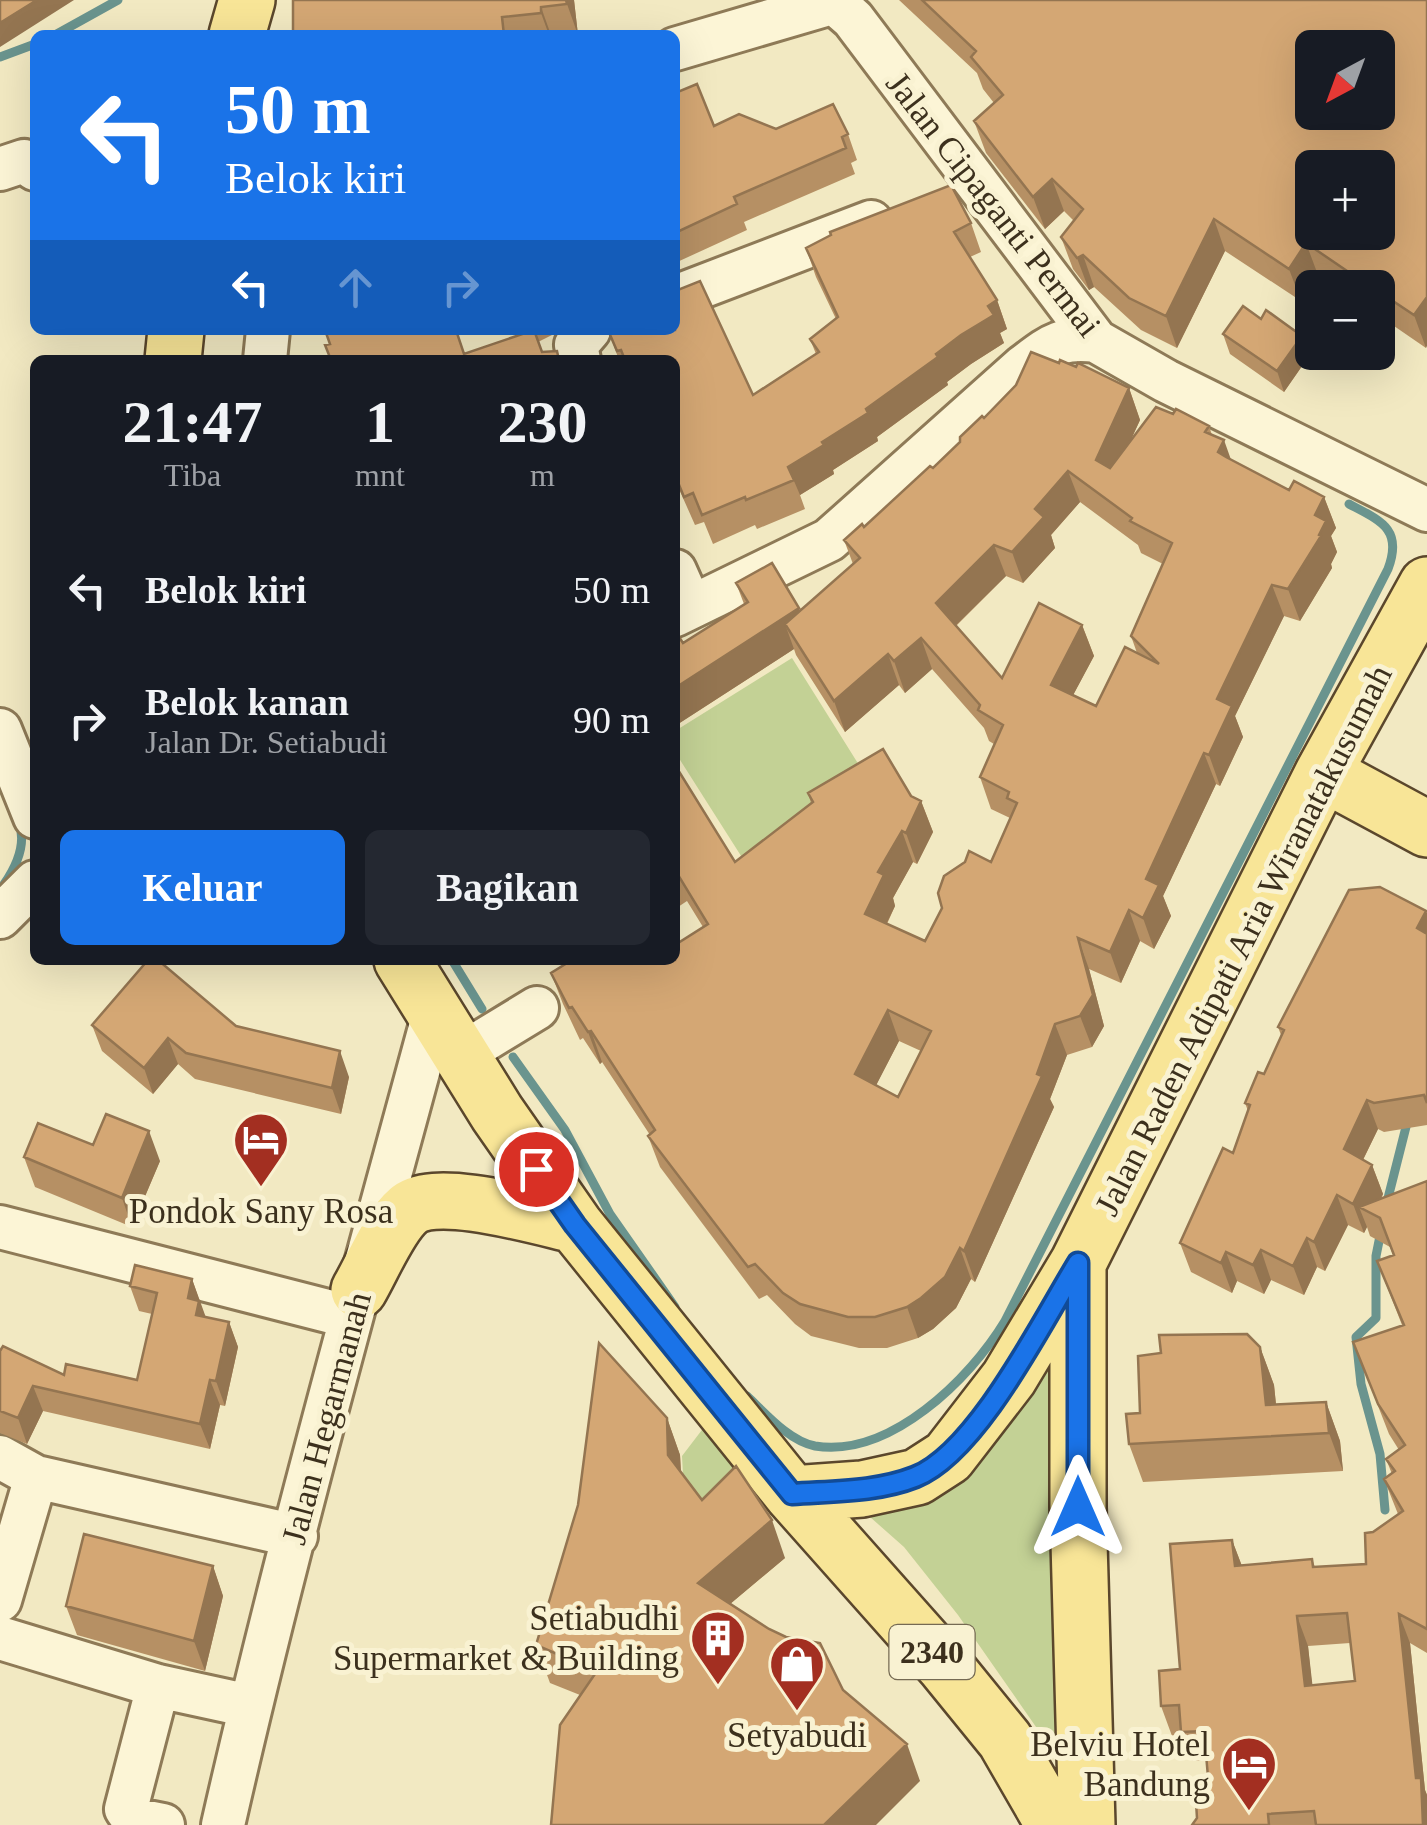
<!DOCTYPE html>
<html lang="id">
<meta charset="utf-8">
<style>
body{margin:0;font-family:Georgia,serif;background:#242831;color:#f1f3f6;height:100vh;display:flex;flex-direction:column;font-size:38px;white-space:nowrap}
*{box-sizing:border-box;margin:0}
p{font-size:32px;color:#9ea1a6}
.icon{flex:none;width:55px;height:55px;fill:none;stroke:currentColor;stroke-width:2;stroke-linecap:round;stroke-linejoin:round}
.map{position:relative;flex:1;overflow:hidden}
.sheet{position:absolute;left:30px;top:355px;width:650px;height:610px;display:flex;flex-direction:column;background:#171b24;border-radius:15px;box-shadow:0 10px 40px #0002}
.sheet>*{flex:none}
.banner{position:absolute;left:30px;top:30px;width:650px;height:305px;border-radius:15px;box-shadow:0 10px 40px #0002;background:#1a73e8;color:#fff;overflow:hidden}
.needle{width:65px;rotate:221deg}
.controls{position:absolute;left:1295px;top:30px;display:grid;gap:20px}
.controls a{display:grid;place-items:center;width:100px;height:100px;border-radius:15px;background:#171b24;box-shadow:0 10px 40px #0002;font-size:50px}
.pin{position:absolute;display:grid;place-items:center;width:85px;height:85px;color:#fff;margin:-42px;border:5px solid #fff;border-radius:50%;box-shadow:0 2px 10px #0007}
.me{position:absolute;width:110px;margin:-55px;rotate:0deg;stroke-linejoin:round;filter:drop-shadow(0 0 8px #0008)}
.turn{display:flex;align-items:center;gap:35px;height:210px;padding:0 30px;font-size:45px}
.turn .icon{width:130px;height:130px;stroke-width:2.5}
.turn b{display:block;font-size:70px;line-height:85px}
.lanes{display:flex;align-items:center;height:95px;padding:0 30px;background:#0003;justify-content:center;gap:50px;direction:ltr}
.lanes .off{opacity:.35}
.eta{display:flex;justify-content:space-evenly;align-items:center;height:170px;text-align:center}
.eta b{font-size:60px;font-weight:800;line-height:70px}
.button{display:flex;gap:20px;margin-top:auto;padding:20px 30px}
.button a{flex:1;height:115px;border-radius:15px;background:#1a73e8;color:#fff;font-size:40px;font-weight:800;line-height:115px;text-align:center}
.button a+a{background:#242831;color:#f1f3f6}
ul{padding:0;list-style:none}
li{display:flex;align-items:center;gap:30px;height:130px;padding:0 30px}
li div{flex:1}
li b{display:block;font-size:38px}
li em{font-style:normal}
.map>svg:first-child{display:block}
.green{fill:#c3d195}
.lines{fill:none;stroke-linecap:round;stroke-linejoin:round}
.stream{stroke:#6a948e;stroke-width:9}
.minor-casing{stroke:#8e7a57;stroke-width:48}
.major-casing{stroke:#5b472c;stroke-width:60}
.minor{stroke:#fcf5d6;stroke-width:42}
.major{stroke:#f8e597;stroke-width:55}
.wall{fill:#b69064;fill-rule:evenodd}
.shaded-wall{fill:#947551}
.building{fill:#d4a774;stroke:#947551;stroke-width:2.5;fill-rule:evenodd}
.route-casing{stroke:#114b97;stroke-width:25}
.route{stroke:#1a73e8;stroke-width:18}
.labels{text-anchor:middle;stroke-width:10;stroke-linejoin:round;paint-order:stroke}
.shield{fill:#f9f2d2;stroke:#756a53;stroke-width:2.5}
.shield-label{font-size:32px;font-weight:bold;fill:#3c301d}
.street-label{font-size:35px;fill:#3c301d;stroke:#f9f2d2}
.poi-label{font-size:35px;fill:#3c301d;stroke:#f9f2d2}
</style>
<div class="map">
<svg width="1427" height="1825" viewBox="0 0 1427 1825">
<rect width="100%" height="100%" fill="#f2e9c2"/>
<path class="green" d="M792 658 869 781 743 859 675 752V731Z
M1066 1302 1064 1767 958 1615 904 1547 835 1486 902 1472Z
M708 1422 763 1487 716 1534 684 1493 682 1456Z"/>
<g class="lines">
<path class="stream" d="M55 35 118 0
M0 57 35 44
M2 887C15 869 27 845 19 823
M452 960 482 1009
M513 1057 565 1130 610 1214 675 1307
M1386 1206 1408 1119
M1381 1231 1376 1256V1318L1356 1337 1361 1384 1380 1454 1385 1510
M747 1396C765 1413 789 1441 815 1446 890 1458 970 1379 1005 1321L1388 569C1403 529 1381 521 1349 504"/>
<g class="minor-casing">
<path id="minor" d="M675 49 828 4 838 6 853 19 1096 341 1166 381 1427 510
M0 169 24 161 35 169
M675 297 871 222
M265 360 268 330
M579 360 576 345 589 330
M675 571 691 607
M675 615 829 540 1024 366C1052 345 1060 337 1096 341
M0 730 35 817
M0 917 35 882
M460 1055 537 1008
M0 1227 351 1317
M0 1457 36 1477 296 1536
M0 1600 36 1477
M0 1638 158 1686 250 1706
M158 1686 126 1809 133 1819 163 1825
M223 1825C285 1552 361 1283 434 1013"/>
</g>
<g class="major-casing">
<path id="major" d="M237 35 247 0
M173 360 176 330
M1323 773 1427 829
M402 960 497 1113 575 1225 792 1494 944 1665 1005 1740 1054 1825
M1078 1263V1507L1087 1825
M359 1290C372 1268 389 1226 408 1210 434 1186 539 1217 575 1225
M792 1494 862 1489 917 1477 948 1457 1009 1378 1078 1263 1323 773 1427 585"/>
</g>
<use href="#minor" class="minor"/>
<use href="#major" class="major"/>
</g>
<path class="wall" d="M574 0 578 35H293Z
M899 0H1427L1426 348 1378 315V288H1336L1318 275 1301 301 1225 251 1177 348 1141 330 1094 287 1089 290 1073 269 1061 237 1074 221 1064 211 1045 229 986 153 974 121 994 103 983 89 977 73Z
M675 93 714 126 848 134 857 160 851 163 855 174 744 222 747 230 675 263Z
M951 185 971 223 981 252 970 257 997 300 1007 329 1000 333 1004 343 971 364 947 382 948 385 877 437 878 441 833 470 834 474 800 495 805 509 757 529 755 525 713 544 704 522 695 525 675 480V360H619L608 330H675V291L700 281 753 395 816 354 810 339 836 319 816 277 806 248 831 236 830 232Z
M1261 319 1302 336 1309 356 1284 392 1230 354 1223 334Z
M529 330H557L554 334 538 342 464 354 530 331Z
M1059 363 1129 388 1140 420 1130 441 1173 414 1209 426 1212 435 1231 460 1289 490 1324 497 1336 528 1331 536 1337 552 1331 564 1332 568 1300 621 1284 616 1235 716 1243 737 1220 786 1216 784 1163 896 1171 916 1154 949 1140 941 1121 983 1089 969 1104 1026 1092 1047 1067 1055 1050 1099 1054 1107 975 1282 971 1279 956 1308 933 1329 918 1338 887 1348H859L811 1336 795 1324 767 1295 759 1299 660 1167 648 1136 650 1135 602 1062 600 1064 583 1038 580 1040 563 1004 551 973 675 960 703 927 687 901 675 909V765L735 862 811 803 808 793 911 796 921 801 933 832 917 864 913 862 893 898 895 906 887 924 925 941 991 862 1010 818 991 809 980 777 994 744 989 741 984 728 932 669 905 693 899 685 845 732 796 655 794 649 675 726V631L683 643 744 604 736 583 800 611 853 564 844 540 864 527 933 468 984 418ZM1080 502 1138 545 1141 553 1163 564 1131 636 1137 653 1096 706 1073 695 1094 656 1082 625 1002 678 956 626 1006 576 1023 583 1055 548 1051 535ZM899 1041 921 1051 898 1097 876 1085Z
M1427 913V1125L1384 1132 1378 1129 1363 1160 1372 1165 1383 1194 1381 1199 1427 1181V1653L1410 1643 1425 1790 1427 1795V1825H1192L1210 1800 1206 1760 1192 1761 1183 1735 1172 1736 1161 1706 1180 1669 1232 1540 1242 1566 1312 1559 1315 1567 1366 1564 1373 1532 1398 1514 1384 1479 1392 1474 1386 1459 1399 1450 1389 1434 1353 1342 1402 1325 1377 1261 1393 1255 1390 1247 1370 1236 1367 1227 1364 1233 1348 1225 1325 1271 1317 1267 1304 1295 1271 1280 1264 1294 1237 1281 1232 1293 1191 1272 1180 1243 1233 1153 1248 1111 1245 1103 1264 1074 1281 1035 1278 1027ZM1350 1643 1355 1681 1312 1686 1308 1646Z
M92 1025 236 1026 349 1077 341 1114 195 1079 178 1064 153 1094 102 1051Z
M93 1145 160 1161 132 1227 35 1187 24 1157Z
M192 1279 205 1317 229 1322 238 1347 225 1406 220 1405 210 1449 43 1411 27 1444 0 1433V1351L64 1375 137 1380 152 1314 139 1311 130 1286Z
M1260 1347 1274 1385 1276 1404 1326 1402 1340 1441 1343 1471 1143 1482 1129 1444 1140 1413Z
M667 1418 680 1455 681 1472 702 1500 785 1558 730 1604 843 1690 920 1781 580 1695 550 1683 536 1645Z
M213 1566 223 1596 205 1671 77 1635 66 1606Z"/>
<path class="shaded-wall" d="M37 0H74L0 47V23Z
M566 0H574L578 35 567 4Z
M541 7 551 35H549L541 13Z
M1052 179 1064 211 1045 229 1033 197Z
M1214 219 1225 251 1177 348 1166 316Z
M1306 243 1318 275 1301 301 1289 269Z
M1083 255 1094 287 1089 290 1077 258Z
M1427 297V346L1426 348 1414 315Z
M997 300 1007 329 1000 333 1004 343 971 364 947 382 948 385 877 437 878 441 833 470 834 474 800 495 788 467 936 354 988 306Z
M1302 336 1309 356 1284 392 1277 371Z
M1129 388 1140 420 1108 491 1096 460Z
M1224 440 1235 471 1218 452Z
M1068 471 1080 502 1051 535 1055 548 1023 583 1012 552 1035 509Z
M1324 497 1336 528 1331 536 1337 552 1331 564 1332 568 1300 621 1288 589 1315 515Z
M994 545 1006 576 947 634 936 603Z
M1272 585 1284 616 1235 716 1243 737 1220 786 1209 755 1217 699Z
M799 608 810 639 785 624 794 649 675 726V688Z
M1082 625 1094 656 1062 716 1051 685Z
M921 638 932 669 905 693 894 661Z
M888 654 899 685 845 732 834 701Z
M1204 753 1216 784 1163 896 1171 916 1154 949 1143 918 1146 879Z
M921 801 933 832 917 864 906 833Z
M902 831 913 862 893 898 895 906 876 945 865 914 878 872Z
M1129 910 1140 941 1121 983 1110 952Z
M1426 911 1427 913V955L1417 928Z
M1078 938 1089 969 1104 1026 1092 1047 1080 1016Z
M888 1010 899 1041 866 1105 855 1074Z
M1055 1024 1067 1055 1050 1099 1054 1107 975 1282 964 1251 1037 1074Z
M591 1031 602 1062 600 1064 588 1032Z
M168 1038 178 1064 153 1094 144 1068Z
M340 1051 349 1077 341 1114 332 1088Z
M1367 1100 1378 1129 1354 1178 1344 1149Z
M149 1131 160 1161 132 1227 122 1198Z
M1372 1165 1383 1194 1373 1214 1359 1207 1367 1227 1364 1233 1353 1204Z
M1337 1195 1348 1225 1325 1271 1314 1242Z
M1307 1238 1317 1267 1304 1295 1293 1266Z
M960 1248 971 1279 956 1308 933 1329 918 1338 907 1307Z
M1261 1250 1271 1280 1264 1294 1253 1265Z
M1226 1252 1237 1281 1232 1293 1221 1263Z
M192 1279 209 1326 206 1340 188 1298Z
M229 1322 238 1347 225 1406 216 1381Z
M1260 1347 1274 1385 1279 1435 1266 1405Z
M210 1380 220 1405 210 1449 200 1424Z
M33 1386 43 1411 27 1444 18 1418Z
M1326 1402 1340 1441 1343 1471 1329 1433Z
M667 1418 680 1455 682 1493 668 1455Z
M772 1520 785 1558 711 1620 698 1583Z
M1232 1540 1243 1569 1235 1566Z
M213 1566 223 1596 205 1671 194 1641Z
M1399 1614 1410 1643 1425 1790 1427 1795V1825H1423L1416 1778Z
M1297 1616 1308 1646 1316 1716 1305 1686Z
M907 1744 920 1781 876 1825H824Z"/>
<path class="building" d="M0 0H37L0 23Z
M293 0H566L567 4 541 7V13L502 17 504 35H293Z
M922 0H1427V297L1414 315 1378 291V288H1372L1306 243 1289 269 1214 219 1166 316 1129 298 1083 255 1077 258 1061 237 1083 209 1052 179 1033 197 974 121 1003 95 971 57 976 51ZM1312 48H1378V112H1312ZM1312 168H1378V232H1312Z
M697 84 714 126 739 114 776 129 833 104 848 134 842 137 846 148 734 197 737 204 675 233V93Z
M951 185 971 223 954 232 997 300 988 306 994 315 961 335 936 354 938 357 866 409 868 413 822 442 824 445 788 467 794 480 746 500 745 497 702 515 693 493 684 497 675 475V360H625L621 350 617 351 608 330H675V291L700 281 753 395 819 352 810 339 838 317 806 248 831 235 830 232Z
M1243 306 1261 319 1266 310 1302 336 1277 371 1223 334Z
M325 330H456L464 354 534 330 542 352 557 351 559 360H331L325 345 330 344Z
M1031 352 1059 363 1060 360 1076 367 1078 363 1129 388 1096 460 1110 468 1156 407 1173 414 1176 409 1209 426 1205 432 1224 440 1218 452 1226 457 1289 490 1294 481 1324 497 1315 515 1326 521 1319 535 1321 536 1288 589 1272 585 1217 699 1232 706 1209 755 1204 753 1146 879 1159 885 1143 918 1129 910 1110 952 1078 938 1093 995 1080 1016 1055 1024 1037 1074 1042 1076 964 1251 960 1248 945 1277 921 1298 907 1307 875 1317H848L800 1304 783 1293 755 1264 748 1267 648 1136 655 1130 591 1031 588 1032 572 1007 569 1008 551 973 572 960H675V945L708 924 675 870V765L735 862 813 802 808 793 883 749 911 796 921 801 906 833 902 831 878 872 884 875 865 914 925 941 942 908 938 893 944 876 965 862 969 851 991 862 1017 803 1007 798 1009 792 980 777 1003 725 978 710 980 705 921 638 894 661 888 654 834 701 785 624 860 558 844 540 862 524 864 527 930 466 933 468 960 442V437L982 416 984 418 1016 385ZM1068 471 1132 518 1130 521 1172 543 1131 636 1159 664 1125 647 1096 706 1051 685 1082 625 1039 603 1002 678 936 603 994 545 1012 552 1044 517 1035 509ZM888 1010 931 1031 898 1097 855 1074Z
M772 563 799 608 675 688V631L683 643 748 602 736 583Z
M1380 887 1426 911 1417 928 1427 934V1103L1424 1095 1374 1103 1367 1100 1344 1149 1372 1165 1353 1204 1337 1195 1314 1242 1307 1238 1293 1266 1261 1250 1253 1265 1226 1252 1221 1263 1180 1243 1223 1148 1233 1153 1250 1105 1245 1103 1258 1072 1264 1074 1284 1030 1278 1027 1349 890Z
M148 960H158L236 1026 340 1051 332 1088 186 1053 168 1038 144 1068 92 1025Z
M106 1114 149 1131 122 1198 24 1157 38 1123 93 1145Z
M1427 1181V1629L1399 1614 1416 1778H1421L1423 1825H1316L1314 1811 1268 1814 1269 1825H1192L1197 1818 1196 1802 1210 1800 1204 1731 1181 1732 1179 1705 1161 1706 1159 1671 1180 1669 1170 1544 1232 1540 1235 1566 1312 1559 1313 1567 1366 1564 1365 1533 1373 1532 1403 1511 1384 1479 1395 1471 1386 1459 1405 1445 1378 1404 1353 1342 1404 1325 1377 1261 1394 1255 1380 1218 1359 1207ZM1347 1613 1355 1681 1305 1686 1297 1616Z
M135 1265 192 1279 188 1298 199 1301 196 1315 229 1322 216 1381 210 1380 200 1424 33 1386 18 1418 0 1411V1351L3 1346 64 1375 66 1364 137 1380 157 1293 130 1286Z
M1247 1334 1260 1347 1266 1405 1326 1402 1329 1433 1129 1444 1126 1414 1140 1413 1138 1356 1161 1353 1159 1335Z
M599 1343 667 1418 668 1455 702 1500 736 1466 772 1520 698 1583 769 1629 786 1637 820 1643 843 1690 907 1744 824 1825H551L560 1725 597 1671 536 1645 578 1505Z
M84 1534 213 1566 194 1641 66 1606Z"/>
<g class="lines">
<g class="route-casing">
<path id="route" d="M536 1169 575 1225 792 1494C833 1491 877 1492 915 1477 977 1453 1043 1320 1078 1263V1507"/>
</g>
<use href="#route" class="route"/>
</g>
<defs>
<g id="hotel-pin" transform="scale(2.875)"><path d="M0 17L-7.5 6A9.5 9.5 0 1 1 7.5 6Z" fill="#a32f21" stroke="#f9f2d2"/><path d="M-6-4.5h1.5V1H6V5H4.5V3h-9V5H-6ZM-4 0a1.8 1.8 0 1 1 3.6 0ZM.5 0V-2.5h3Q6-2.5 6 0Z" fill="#fff"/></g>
<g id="building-pin" transform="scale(2.875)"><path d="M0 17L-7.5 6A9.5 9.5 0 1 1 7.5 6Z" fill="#a32f21" stroke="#f9f2d2"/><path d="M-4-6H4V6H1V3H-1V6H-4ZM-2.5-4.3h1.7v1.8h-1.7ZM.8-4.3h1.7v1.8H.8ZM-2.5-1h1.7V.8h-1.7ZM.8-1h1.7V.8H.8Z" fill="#fff"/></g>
<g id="shop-pin" transform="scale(2.875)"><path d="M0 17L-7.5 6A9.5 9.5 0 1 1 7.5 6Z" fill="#a32f21" stroke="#f9f2d2"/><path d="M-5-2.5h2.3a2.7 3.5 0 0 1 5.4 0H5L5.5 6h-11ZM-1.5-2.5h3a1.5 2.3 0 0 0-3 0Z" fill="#fff"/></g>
</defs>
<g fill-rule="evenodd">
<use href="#hotel-pin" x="261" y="1140"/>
<use href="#building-pin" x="718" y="1638"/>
<use href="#shop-pin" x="797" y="1664"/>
<use href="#hotel-pin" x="1249" y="1764"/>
</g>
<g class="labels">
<rect class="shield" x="889.5" y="1625" width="85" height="54" rx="8"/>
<g class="shield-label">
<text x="932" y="1663">2340</text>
</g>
<g class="street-label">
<text transform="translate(994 204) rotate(52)" y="12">Jalan Cipaganti Permai</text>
<text transform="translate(1243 940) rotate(-63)" y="12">Jalan Raden Adipati Aria Wiranatakusumah</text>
<text transform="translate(326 1418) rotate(-75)" y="12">Jalan Hegarmanah</text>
</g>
<g class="poi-label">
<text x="261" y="1223">Pondok Sany Rosa</text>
<text x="679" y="1630" text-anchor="end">Setiabudhi<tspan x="679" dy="40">Supermarket &amp; Building</tspan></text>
<text x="797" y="1747">Setyabudi</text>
<text x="1210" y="1756" text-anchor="end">Belviu Hotel<tspan x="1210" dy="40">Bandung</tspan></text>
</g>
</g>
</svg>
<div class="controls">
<a><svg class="needle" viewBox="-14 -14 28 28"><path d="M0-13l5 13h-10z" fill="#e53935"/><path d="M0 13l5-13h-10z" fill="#9ea1a6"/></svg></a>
<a>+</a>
<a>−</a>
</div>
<div class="pin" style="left:536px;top:1169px;background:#d93025"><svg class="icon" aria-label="arrive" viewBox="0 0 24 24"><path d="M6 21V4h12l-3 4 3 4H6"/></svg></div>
<svg class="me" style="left:1078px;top:1507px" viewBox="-20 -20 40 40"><path d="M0-17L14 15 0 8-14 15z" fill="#1a73e8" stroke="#fff" stroke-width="4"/></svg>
<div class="banner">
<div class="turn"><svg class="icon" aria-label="left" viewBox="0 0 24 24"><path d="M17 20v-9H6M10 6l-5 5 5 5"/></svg><div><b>50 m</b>Belok kiri</div></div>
<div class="lanes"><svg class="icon" aria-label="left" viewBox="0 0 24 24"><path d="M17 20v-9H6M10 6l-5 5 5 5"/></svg><svg class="icon off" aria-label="ahead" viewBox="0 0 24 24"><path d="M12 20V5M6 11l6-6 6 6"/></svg><svg class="icon off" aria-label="right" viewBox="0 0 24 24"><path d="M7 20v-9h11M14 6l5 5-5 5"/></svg></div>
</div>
<section class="sheet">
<div class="eta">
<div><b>21:47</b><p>Tiba</p></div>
<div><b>1</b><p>mnt</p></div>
<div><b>230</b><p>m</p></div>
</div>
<ul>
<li><svg class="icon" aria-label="left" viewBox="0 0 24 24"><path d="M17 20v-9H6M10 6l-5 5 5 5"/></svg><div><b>Belok kiri</b></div><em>50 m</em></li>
<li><svg class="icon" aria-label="right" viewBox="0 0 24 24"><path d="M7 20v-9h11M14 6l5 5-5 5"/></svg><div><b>Belok kanan</b><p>Jalan Dr. Setiabudi</p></div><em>90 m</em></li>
</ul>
<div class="button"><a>Keluar</a><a>Bagikan</a></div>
</section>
</div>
